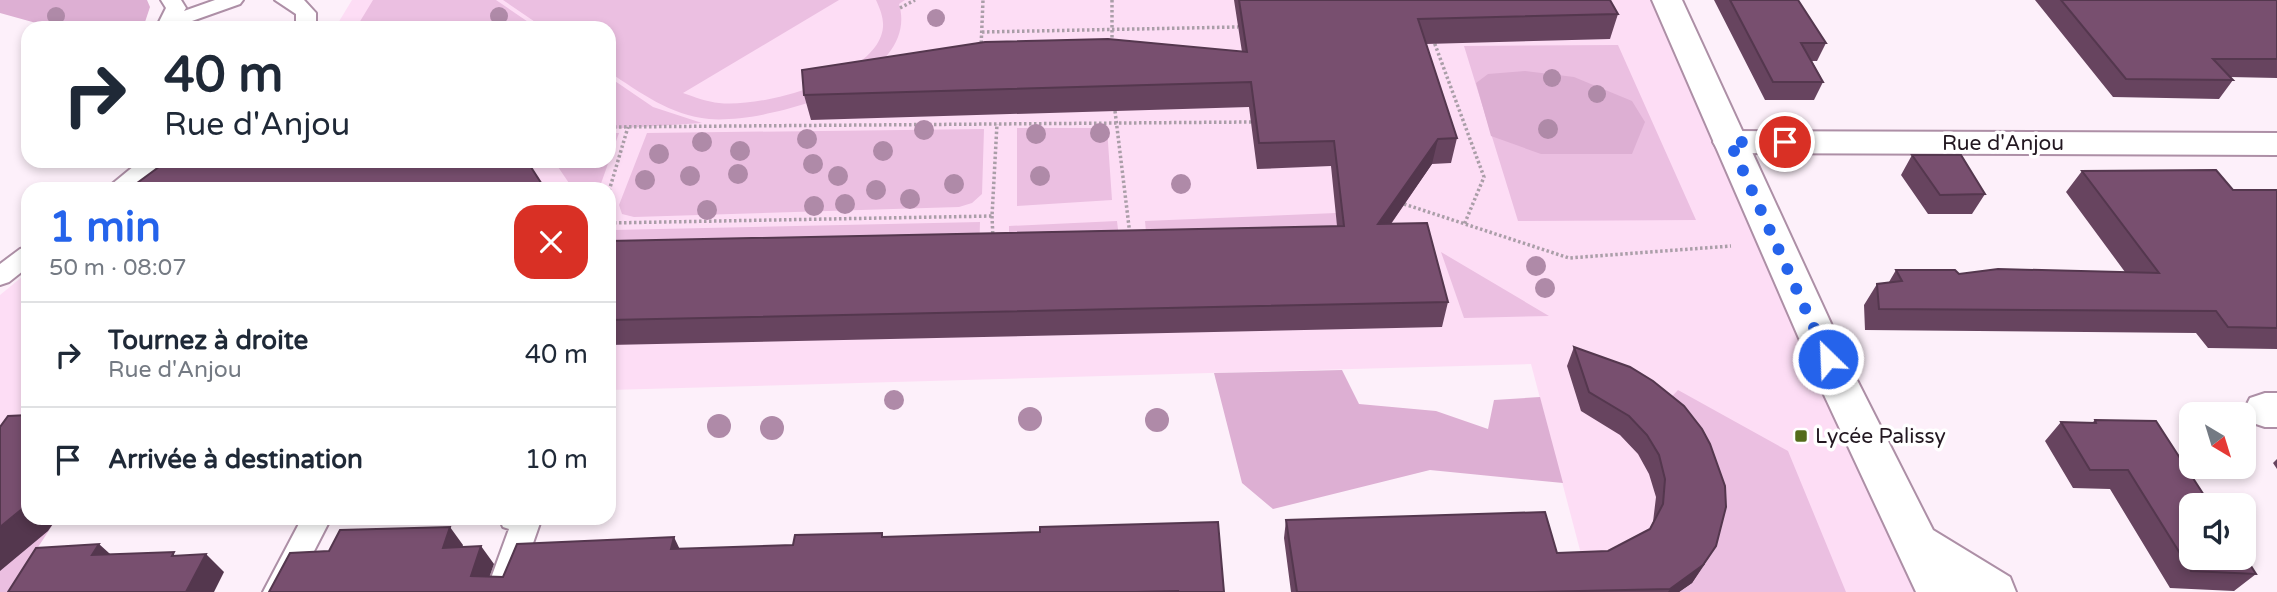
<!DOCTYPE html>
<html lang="fr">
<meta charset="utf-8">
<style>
body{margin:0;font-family:"Varela Round",sans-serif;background:#f2f2f3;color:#1f2937;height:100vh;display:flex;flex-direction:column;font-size:26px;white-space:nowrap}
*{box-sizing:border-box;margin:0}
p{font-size:23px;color:#747a83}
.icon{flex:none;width:38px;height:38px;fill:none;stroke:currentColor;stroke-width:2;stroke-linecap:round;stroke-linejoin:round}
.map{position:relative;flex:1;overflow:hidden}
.side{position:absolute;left:21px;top:182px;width:595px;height:343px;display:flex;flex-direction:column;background:#fff;border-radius:21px;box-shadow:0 4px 10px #0003}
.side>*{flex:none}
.hud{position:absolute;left:21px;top:21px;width:595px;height:147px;border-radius:21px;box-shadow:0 4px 10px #0003;background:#fff;color:#1f2937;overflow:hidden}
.needle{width:46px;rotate:142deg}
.buttons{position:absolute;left:2179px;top:402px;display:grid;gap:14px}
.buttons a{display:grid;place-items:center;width:77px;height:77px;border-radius:14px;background:#fff;box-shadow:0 4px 10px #0003;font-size:35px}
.pin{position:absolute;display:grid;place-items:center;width:60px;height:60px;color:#fff;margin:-30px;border:4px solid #fff;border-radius:50%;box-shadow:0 2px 7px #0007}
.me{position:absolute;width:77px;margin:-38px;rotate:336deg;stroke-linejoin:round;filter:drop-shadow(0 0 5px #0008)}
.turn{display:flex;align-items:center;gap:24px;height:147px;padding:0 28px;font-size:32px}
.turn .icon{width:91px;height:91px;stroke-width:2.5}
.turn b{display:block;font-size:49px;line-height:60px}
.round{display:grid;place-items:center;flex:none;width:74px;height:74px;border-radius:21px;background:#f2f2f3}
.headline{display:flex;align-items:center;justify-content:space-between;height:119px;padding:0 28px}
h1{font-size:42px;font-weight:700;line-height:52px;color:#2563eb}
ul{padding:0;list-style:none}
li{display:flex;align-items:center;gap:21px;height:105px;padding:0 28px;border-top:2px solid #e0e1e3}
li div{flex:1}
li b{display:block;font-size:26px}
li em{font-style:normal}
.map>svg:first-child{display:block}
.built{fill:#fdddf5}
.green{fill:#ebbfe1}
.forest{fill:#ddafd3}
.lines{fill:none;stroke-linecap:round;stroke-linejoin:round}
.lane-casing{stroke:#ad8fa6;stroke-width:4}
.street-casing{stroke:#ad8fa6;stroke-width:4}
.secondary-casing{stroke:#ad8fa6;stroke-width:4}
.path{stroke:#aa9ea8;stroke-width:3.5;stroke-dasharray:2.5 2.5;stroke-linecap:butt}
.lane{fill:#fff;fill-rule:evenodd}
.street{fill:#fff;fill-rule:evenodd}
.secondary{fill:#fff;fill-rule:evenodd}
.tree{fill:#af8aa8}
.wall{fill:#67445f}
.shaded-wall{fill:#54374e}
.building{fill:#784f6f;stroke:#54374e;stroke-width:2}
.route{stroke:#2563eb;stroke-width:12;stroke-dasharray:0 21.6}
.poi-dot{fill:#546b1b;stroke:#fff;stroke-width:2.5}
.labels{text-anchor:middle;stroke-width:7;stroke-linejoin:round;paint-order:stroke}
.street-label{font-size:21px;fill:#231821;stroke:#fff}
.poi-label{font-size:21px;fill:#231821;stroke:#fff;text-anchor:start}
</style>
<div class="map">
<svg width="2277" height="592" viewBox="0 0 2277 592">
<rect width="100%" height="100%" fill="#fdf0fa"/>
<path class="built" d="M352 0H1666L1940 592H1591L1531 364 609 390V189H139L177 161H609V28H335Z
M28 272V518L8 592H0V295Z"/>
<path class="green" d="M373 0H496L537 28H356Z
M503 0H839L683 93C694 97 708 102 719 103 761 108 865 80 881 36 886 23 881 11 876 0H905L899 4C922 82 766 124 709 119 670 115 641 93 609 72V28H544Z
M1618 45 1696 220 1518 221 1464 46Z
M609 77 653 107 702 123 609 129Z
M1017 128H1107L1112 200 1017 206Z
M984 129 982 194 972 203 959 207 634 217 622 214 619 205 647 133Z
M609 133H619L599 189H573L554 161H609Z
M1336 213 1340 251 1148 255 1145 221Z
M1117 221 1121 255 1009 258V226Z
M980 222 979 259 609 243 613 230Z
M1441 252 1549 316 1464 318Z
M1678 390 1788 451 1846 592H1679L1692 583 1658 411Z
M0 518H57L9 592H0Z"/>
<path class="forest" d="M0 0H147L150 7 143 28H54L0 13Z
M1525 71 1574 77 1632 101 1645 122 1632 154H1541L1491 136 1476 83 1488 74Z
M1342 370 1359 404 1436 411 1488 429 1494 400 1540 397 1563 483 1430 470 1273 509 1242 483 1214 373Z"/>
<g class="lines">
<g class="lane-casing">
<path id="lane" d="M161 0H181L186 8 184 11 215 0H243L240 4 192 21 181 28H156L166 8Z
M275 0H304L316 13V28H296V14Z
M140 161H166L132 189H106Z
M28 247V267L9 282 0 285V264L20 249Z
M302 518H331L293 592H263Z
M499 518H538L540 523 516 592H486L509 529 503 527Z"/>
</g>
<g class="street-casing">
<path id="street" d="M1730 131 2277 133V155L1730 153 1718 150 1713 142 1718 134Z
M2265 393H2277V427H2265L2250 422 2244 410 2250 398Z"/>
</g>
<g class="secondary-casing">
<path id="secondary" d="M1652 0H1682L1858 382 1933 530 2010 577 2016 592H1916L1818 382Z"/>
</g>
<path class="path" d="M1112 0V45
M900 8 915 0
M982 32 1238 27
M1433 39 1484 177 1464 225
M981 48 983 0
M1115 111 1130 235
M609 127 1251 122
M609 191 628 127
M1404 204 1569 258 1731 246
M992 216 993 239
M609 223 992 216 997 124"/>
<use href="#lane" class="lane"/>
<use href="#street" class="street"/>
<use href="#secondary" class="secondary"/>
</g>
<g class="tree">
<circle cx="56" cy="16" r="9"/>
<circle cx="499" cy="16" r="9"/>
<circle cx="936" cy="18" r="9"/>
<circle cx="1552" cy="78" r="9"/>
<circle cx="1597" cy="94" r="9"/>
<circle cx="1548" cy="129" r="10"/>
<circle cx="924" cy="130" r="10"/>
<circle cx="1100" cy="133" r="10"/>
<circle cx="1036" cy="134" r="10"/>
<circle cx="807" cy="139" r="10"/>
<circle cx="702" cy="142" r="10"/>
<circle cx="740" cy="151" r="10"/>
<circle cx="883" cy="151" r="10"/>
<circle cx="659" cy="154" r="10"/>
<circle cx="813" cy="164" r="10"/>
<circle cx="738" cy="174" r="10"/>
<circle cx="690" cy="176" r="10"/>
<circle cx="838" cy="176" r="10"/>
<circle cx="1040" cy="176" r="10"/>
<circle cx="645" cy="180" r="10"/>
<circle cx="954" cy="184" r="10"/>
<circle cx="1181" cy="184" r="10"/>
<circle cx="876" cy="190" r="10"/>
<circle cx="910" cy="199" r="10"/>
<circle cx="845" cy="204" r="10"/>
<circle cx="814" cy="206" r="10"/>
<circle cx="707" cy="210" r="10"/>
<circle cx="1536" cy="266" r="10"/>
<circle cx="1545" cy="288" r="10"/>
<circle cx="894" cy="400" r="10"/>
<circle cx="1030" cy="419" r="12"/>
<circle cx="1157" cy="420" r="12"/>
<circle cx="719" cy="426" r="12"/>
<circle cx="772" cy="428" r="12"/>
</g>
<path class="wall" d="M1234 0H1610L1618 14 1610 39 1426 44 1457 138 1451 163 1432 164 1391 224 1448 302 1442 327 609 345V241L1337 226 1331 166 1257 169 1249 107 811 120 804 95 1242 52Z
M1714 0H1798L1826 43 1817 61H1812L1823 82 1814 100H1765Z
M2035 0H2277V78L2230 77 2233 80 2219 99 2113 97Z
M1912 155 1985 194 1972 214H1928L1901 175Z
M2082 171 2233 190H2277V349L2208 348 2196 333 1865 330 1864 305 1877 284 1889 282 1896 270 1959 274 2125 272 2066 192Z
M1574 347 1684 406 1705 564 1692 583 1679 592H1291L1284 538 1286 520 1557 553 1608 551 1650 529 1653 522 1656 497 1649 474 1638 454 1620 435 1581 411 1567 366Z
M2095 420 2256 574 2234 591 2170 588 2110 489 2073 488 2045 441 2061 422 2092 423Z
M2277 459V469L2273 463Z"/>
<path class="shaded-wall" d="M1438 139 1432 164 1373 249 1378 224Z
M28 501V518H57L48 531 0 571V527Z
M450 527 463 545 457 566 443 548Z
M674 537 683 556 671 549Z
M99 544 119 562 92 555Z
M481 546 494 564 484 592 471 576Z
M1716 546 1692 583 1679 592H1668L1670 589Z
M206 554 224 572 214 592H186Z"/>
<path class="building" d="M1239 0H1610L1618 14 1418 19 1457 138 1438 139 1378 224 1427 223 1448 302 609 320V241L1344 226 1334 141 1259 143 1251 82 804 95 802 70 985 42 1108 39 1247 52Z
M1730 0H1798L1826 43H1801L1823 82H1773Z
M2061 0H2277V59H2213L2233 80 2126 79Z
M1912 155H1961L1985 194 1940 195Z
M167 161H527L545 189H129Z
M2216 170 2233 190H2277V328L2228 327 2216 311 1879 309 1877 284 1902 281 1896 270H1955L1959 274 1998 269 2159 273 2082 171Z
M1574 347 1630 367 1653 381 1684 406 1702 429 1710 444 1725 486 1726 507 1716 546 1703 565 1670 589 1535 592H1297L1286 520 1545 512 1557 553 1608 551 1650 529 1663 504 1665 479 1659 455 1647 435 1629 416 1589 392Z
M28 415V501L22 509 0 527V427L8 416Z
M2095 420 2156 421 2211 506H2191V558H2244V555L2256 574 2191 571 2128 470H2090L2061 422 2096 423Z
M1218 522 1224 592H1178V591L1136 592H269L290 553 329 551 340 530 450 527 443 548 481 546 471 576 503 577 517 544 674 537 671 549 793 545 795 535 882 533V537L1040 532V527Z
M99 544 92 555 174 552 172 556 206 554 186 592H8L36 548Z"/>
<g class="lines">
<path class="route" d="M1785 142H1730L1828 359"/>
</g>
<rect class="poi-dot" x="1794" y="429" width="14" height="14" rx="3.5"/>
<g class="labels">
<g class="street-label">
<text x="2003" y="150">Rue d'Anjou</text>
</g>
<g class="poi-label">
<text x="1815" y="443">Lycée Palissy</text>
</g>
</g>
</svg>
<div class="buttons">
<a><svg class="needle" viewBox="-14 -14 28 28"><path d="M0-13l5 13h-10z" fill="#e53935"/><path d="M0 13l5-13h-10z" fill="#747a83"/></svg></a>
<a><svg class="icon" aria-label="sound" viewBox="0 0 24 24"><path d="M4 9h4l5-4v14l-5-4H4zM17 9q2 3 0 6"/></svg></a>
</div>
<div class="pin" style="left:1785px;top:142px;background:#d93025"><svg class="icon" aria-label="arrive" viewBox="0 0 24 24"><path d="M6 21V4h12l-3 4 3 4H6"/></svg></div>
<svg class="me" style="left:1828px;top:359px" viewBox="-20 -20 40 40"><circle r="17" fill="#2563eb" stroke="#fff" stroke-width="3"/><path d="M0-11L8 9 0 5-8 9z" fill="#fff"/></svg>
<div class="hud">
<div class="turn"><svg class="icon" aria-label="right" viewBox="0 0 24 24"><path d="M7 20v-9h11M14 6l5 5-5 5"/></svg><div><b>40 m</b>Rue d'Anjou</div></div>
</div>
<section class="side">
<div class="headline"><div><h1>1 min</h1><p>50 m · 08:07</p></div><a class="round" style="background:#d93025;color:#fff"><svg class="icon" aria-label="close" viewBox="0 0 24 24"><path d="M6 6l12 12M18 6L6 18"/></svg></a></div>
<ul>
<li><svg class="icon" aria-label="right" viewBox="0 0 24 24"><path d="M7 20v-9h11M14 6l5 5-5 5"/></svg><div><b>Tournez à droite</b><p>Rue d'Anjou</p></div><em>40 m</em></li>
<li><svg class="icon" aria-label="arrive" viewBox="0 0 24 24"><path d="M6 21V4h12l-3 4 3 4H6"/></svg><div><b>Arrivée à destination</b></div><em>10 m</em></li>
</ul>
</section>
</div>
